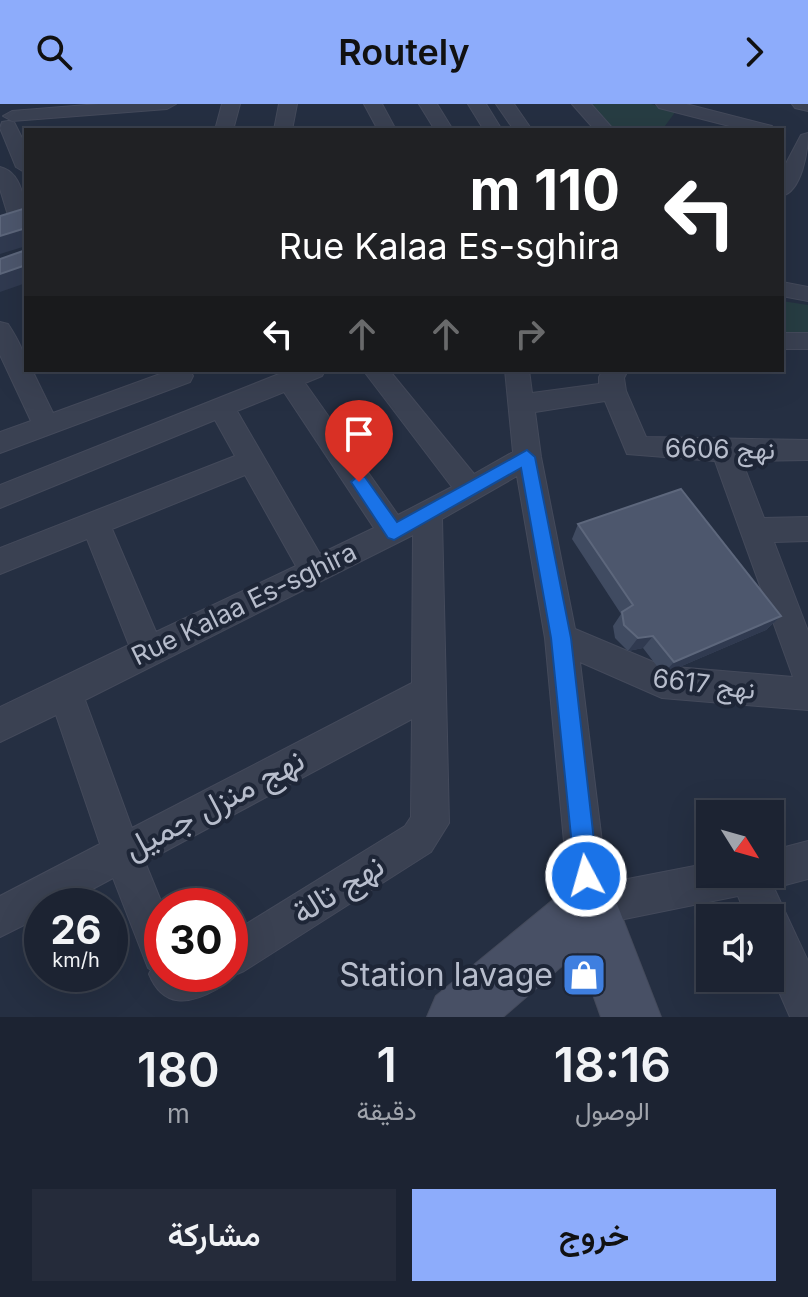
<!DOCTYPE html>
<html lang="ar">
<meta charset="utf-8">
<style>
body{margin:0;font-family:Inter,Vazirmatn,sans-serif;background:#252b3a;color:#f1f3f6;direction:rtl;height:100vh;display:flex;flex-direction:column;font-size:30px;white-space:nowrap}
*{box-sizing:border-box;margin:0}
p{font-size:26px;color:#a0a4ac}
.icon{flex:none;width:44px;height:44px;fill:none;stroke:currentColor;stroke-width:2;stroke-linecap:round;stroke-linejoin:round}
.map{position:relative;height:913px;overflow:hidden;direction:ltr}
.drawer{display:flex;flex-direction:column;background:#1c2332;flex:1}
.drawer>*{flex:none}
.top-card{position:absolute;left:24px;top:24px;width:760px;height:244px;border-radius:0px;box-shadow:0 8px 32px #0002,0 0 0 2px #3a404d;direction:rtl;background:#202124;color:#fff;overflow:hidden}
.needle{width:52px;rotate:127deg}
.fabs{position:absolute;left:696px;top:696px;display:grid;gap:16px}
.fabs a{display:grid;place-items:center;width:88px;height:88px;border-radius:0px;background:#1c2332;box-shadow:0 8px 32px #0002,0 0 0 2px #3a404d;font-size:40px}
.speed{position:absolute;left:24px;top:784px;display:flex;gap:16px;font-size:40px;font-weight:700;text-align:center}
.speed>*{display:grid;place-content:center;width:104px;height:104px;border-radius:50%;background:#1c2332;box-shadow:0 8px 32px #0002,0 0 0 2px #3a404d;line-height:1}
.speed small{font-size:20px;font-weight:400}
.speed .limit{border:12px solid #d22;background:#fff;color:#111}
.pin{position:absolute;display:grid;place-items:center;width:68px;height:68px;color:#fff;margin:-82px -34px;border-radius:50% 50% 50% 0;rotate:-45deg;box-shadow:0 0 8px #0007}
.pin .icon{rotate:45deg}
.me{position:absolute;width:88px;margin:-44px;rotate:354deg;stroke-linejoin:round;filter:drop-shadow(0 0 6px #0008)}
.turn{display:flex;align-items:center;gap:28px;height:168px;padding:0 32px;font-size:36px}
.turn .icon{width:104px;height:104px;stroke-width:2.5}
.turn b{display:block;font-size:56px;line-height:68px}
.lanes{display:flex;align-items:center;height:76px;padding:0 32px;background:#0003;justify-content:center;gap:40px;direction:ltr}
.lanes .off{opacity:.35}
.eta{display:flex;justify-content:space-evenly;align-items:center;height:136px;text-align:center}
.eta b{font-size:48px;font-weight:600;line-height:56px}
.cta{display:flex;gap:16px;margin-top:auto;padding:16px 32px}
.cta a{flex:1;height:92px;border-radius:0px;background:#8dacfb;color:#111;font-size:32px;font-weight:600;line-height:92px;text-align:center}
.cta a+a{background:#252b3a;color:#f1f3f6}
header{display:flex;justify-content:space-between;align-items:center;height:104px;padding:0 32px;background:#8dacfb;color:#111;font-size:36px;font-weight:600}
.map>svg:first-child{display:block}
.green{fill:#273d43}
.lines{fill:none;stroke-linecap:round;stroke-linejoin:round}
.street-casing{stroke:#444a5b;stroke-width:2}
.secondary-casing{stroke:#444a5b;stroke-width:2}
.street{fill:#3a4152;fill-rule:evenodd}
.secondary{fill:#485065;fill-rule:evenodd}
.wall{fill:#404b61}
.shaded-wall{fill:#303a50}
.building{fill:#4d576d;stroke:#5d677c;stroke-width:2}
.route{fill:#1a73e8;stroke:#114b97;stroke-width:2}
.labels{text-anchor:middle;stroke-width:8;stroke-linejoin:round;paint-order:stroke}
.street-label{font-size:26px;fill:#b7bdcc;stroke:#1e2637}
.near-street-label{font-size:32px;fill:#b7bdcc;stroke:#1e2637}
.near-poi-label{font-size:32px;fill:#b7bdcc;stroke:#1e2637;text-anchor:end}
</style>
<header><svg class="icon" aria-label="forward" viewBox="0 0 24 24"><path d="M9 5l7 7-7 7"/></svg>Routely<svg class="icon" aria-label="search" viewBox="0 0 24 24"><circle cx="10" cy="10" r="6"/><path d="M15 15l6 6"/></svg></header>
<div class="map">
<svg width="808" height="913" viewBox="0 0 808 913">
<rect width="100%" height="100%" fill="#252f42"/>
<path class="green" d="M589 0H651L676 7 662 26H611Z
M782 197 808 201V242L789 240 782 229Z"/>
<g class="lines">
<g class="street-casing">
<path id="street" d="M99 0H176L167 5 12 17 3 12 12 7Z
M222 0H240L233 26H215Z
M279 0H297L292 26H274Z
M364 0H382L396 26H378Z
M419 0H437L453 26H435Z
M468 0H486L502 26H484Z
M496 0H514L532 26H514Z
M572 0H591L614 26H595Z
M656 0H686L772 22 775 26H745L659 4Z
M792 0H808V7L795 4Z
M8 17 14 18 26 42V69L16 63 0 24 2 18Z
M808 29C808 47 802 87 782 92V67L801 31Z
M0 63C29 70 26 118 26 140L15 134 0 85Z
M782 178 808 183V197L782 192Z
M0 218 8 220C17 234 26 249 26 266H32L53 309 171 266H190L193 272 190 278 0 349V328L31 317 0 251Z
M782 229H808V245H782Z
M289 266H325L322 272 305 279 398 411 452 383 363 266H389L474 370 513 348 505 266H529L532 289 599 280V273L603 266H628L624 274 626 287 646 333 808 336V356L742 357 764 414 808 413V437L774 438 808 527V606L662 594 580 558 607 779 710 759V770H770V747L808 737V775L774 784 808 857V913H790L770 867V814H747L738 792 590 822 576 816 570 802 545 534 517 372 442 415 449 719 431 748 244 867 230 873 223 870 217 885C189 901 163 904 149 870L151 866 148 864 113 774 61 802H42V812L0 833V792L100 740 56 611 0 638V603L129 541 87 435 0 470V444L235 352 215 316 0 404V381ZM284 288 374 424 320 450 237 307ZM605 297 627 350 715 357 793 573 663 562 575 525 541 353 535 308ZM245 371 296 462 156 528 112 425ZM413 431 412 579 132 724 85 596ZM412 615 411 713 405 722 230 830V870H162L163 802 145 758Z"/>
</g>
<g class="secondary-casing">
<path id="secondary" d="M590 774 610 782 661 913H601L578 848 503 913H427L436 892 570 782Z"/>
</g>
<use href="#street" class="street"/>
<use href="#secondary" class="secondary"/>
</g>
<path class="wall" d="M578 420 781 512 766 526 663 570 643 544 628 547 615 534 613 522 621 510 572 435Z"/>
<path class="shaded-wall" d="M26 124V142L0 150V132Z
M26 161V179L0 188V170Z
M781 512 766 526 663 570 674 558Z
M653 532 643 544 628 547 638 534Z"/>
<path class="building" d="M26 104V124L0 132V112Z
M26 146V161L0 170V155Z
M681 385 781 512 674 558 653 532 638 534 624 521 622 508 633 501 578 420Z"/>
<path class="route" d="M527 346 535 353 571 534 598 772 595 781 586 784 578 781 575 772 551 534 521 364 394 436 388 434 351 378 359 371 365 373 397 418Z"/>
<defs>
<g id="shop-square" transform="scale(2.3)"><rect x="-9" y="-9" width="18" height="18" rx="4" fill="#3f7fe0" stroke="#1e2637"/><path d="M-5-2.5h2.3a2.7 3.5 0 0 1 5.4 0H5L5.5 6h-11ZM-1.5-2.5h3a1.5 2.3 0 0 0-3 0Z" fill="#fff"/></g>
</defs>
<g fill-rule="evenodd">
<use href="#shop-square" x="584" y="871"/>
</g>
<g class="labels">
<g class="street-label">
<text transform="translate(720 345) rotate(1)" y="9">نهج 6606</text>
<text transform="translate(244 500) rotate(-26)" y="9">Rue Kalaa Es-sghira</text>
<text transform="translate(704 580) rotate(7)" y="9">نهج 6617</text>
</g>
<g class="near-street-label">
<text transform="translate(214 700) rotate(-28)" y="11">نهج منزل جميل</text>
<text transform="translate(338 785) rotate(-32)" y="11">نهج تالة</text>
</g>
<g class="near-poi-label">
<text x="553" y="882">Station lavage</text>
</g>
</g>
</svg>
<div class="fabs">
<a><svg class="needle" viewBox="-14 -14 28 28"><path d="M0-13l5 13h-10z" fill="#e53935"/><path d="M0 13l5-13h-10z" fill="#a0a4ac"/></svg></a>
<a><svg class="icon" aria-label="sound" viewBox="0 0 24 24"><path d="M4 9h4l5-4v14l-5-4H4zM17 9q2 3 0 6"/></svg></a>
</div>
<div class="speed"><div>26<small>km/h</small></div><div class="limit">30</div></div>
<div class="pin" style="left:359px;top:378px;background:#d93025"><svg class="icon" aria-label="arrive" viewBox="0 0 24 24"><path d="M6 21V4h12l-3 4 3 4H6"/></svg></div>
<svg class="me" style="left:586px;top:772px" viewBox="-20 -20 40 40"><circle r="17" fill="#1a73e8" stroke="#fff" stroke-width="3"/><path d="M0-11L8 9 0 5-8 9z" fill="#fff"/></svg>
<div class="top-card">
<div class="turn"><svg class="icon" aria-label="left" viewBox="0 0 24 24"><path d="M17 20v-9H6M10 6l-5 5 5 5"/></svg><div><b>110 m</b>Rue Kalaa Es-sghira</div></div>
<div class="lanes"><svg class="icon" aria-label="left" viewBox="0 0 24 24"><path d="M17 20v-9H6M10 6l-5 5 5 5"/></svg><svg class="icon off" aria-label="ahead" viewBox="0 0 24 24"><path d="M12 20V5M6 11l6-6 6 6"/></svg><svg class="icon off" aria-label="ahead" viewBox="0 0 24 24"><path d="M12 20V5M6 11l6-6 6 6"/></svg><svg class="icon off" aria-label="right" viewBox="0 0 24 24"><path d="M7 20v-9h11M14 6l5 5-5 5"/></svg></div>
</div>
</div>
<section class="drawer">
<div class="eta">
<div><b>18:16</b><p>الوصول</p></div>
<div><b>1</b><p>دقيقة</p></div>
<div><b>180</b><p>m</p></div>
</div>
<div class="cta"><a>خروج</a><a>مشاركة</a></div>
</section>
